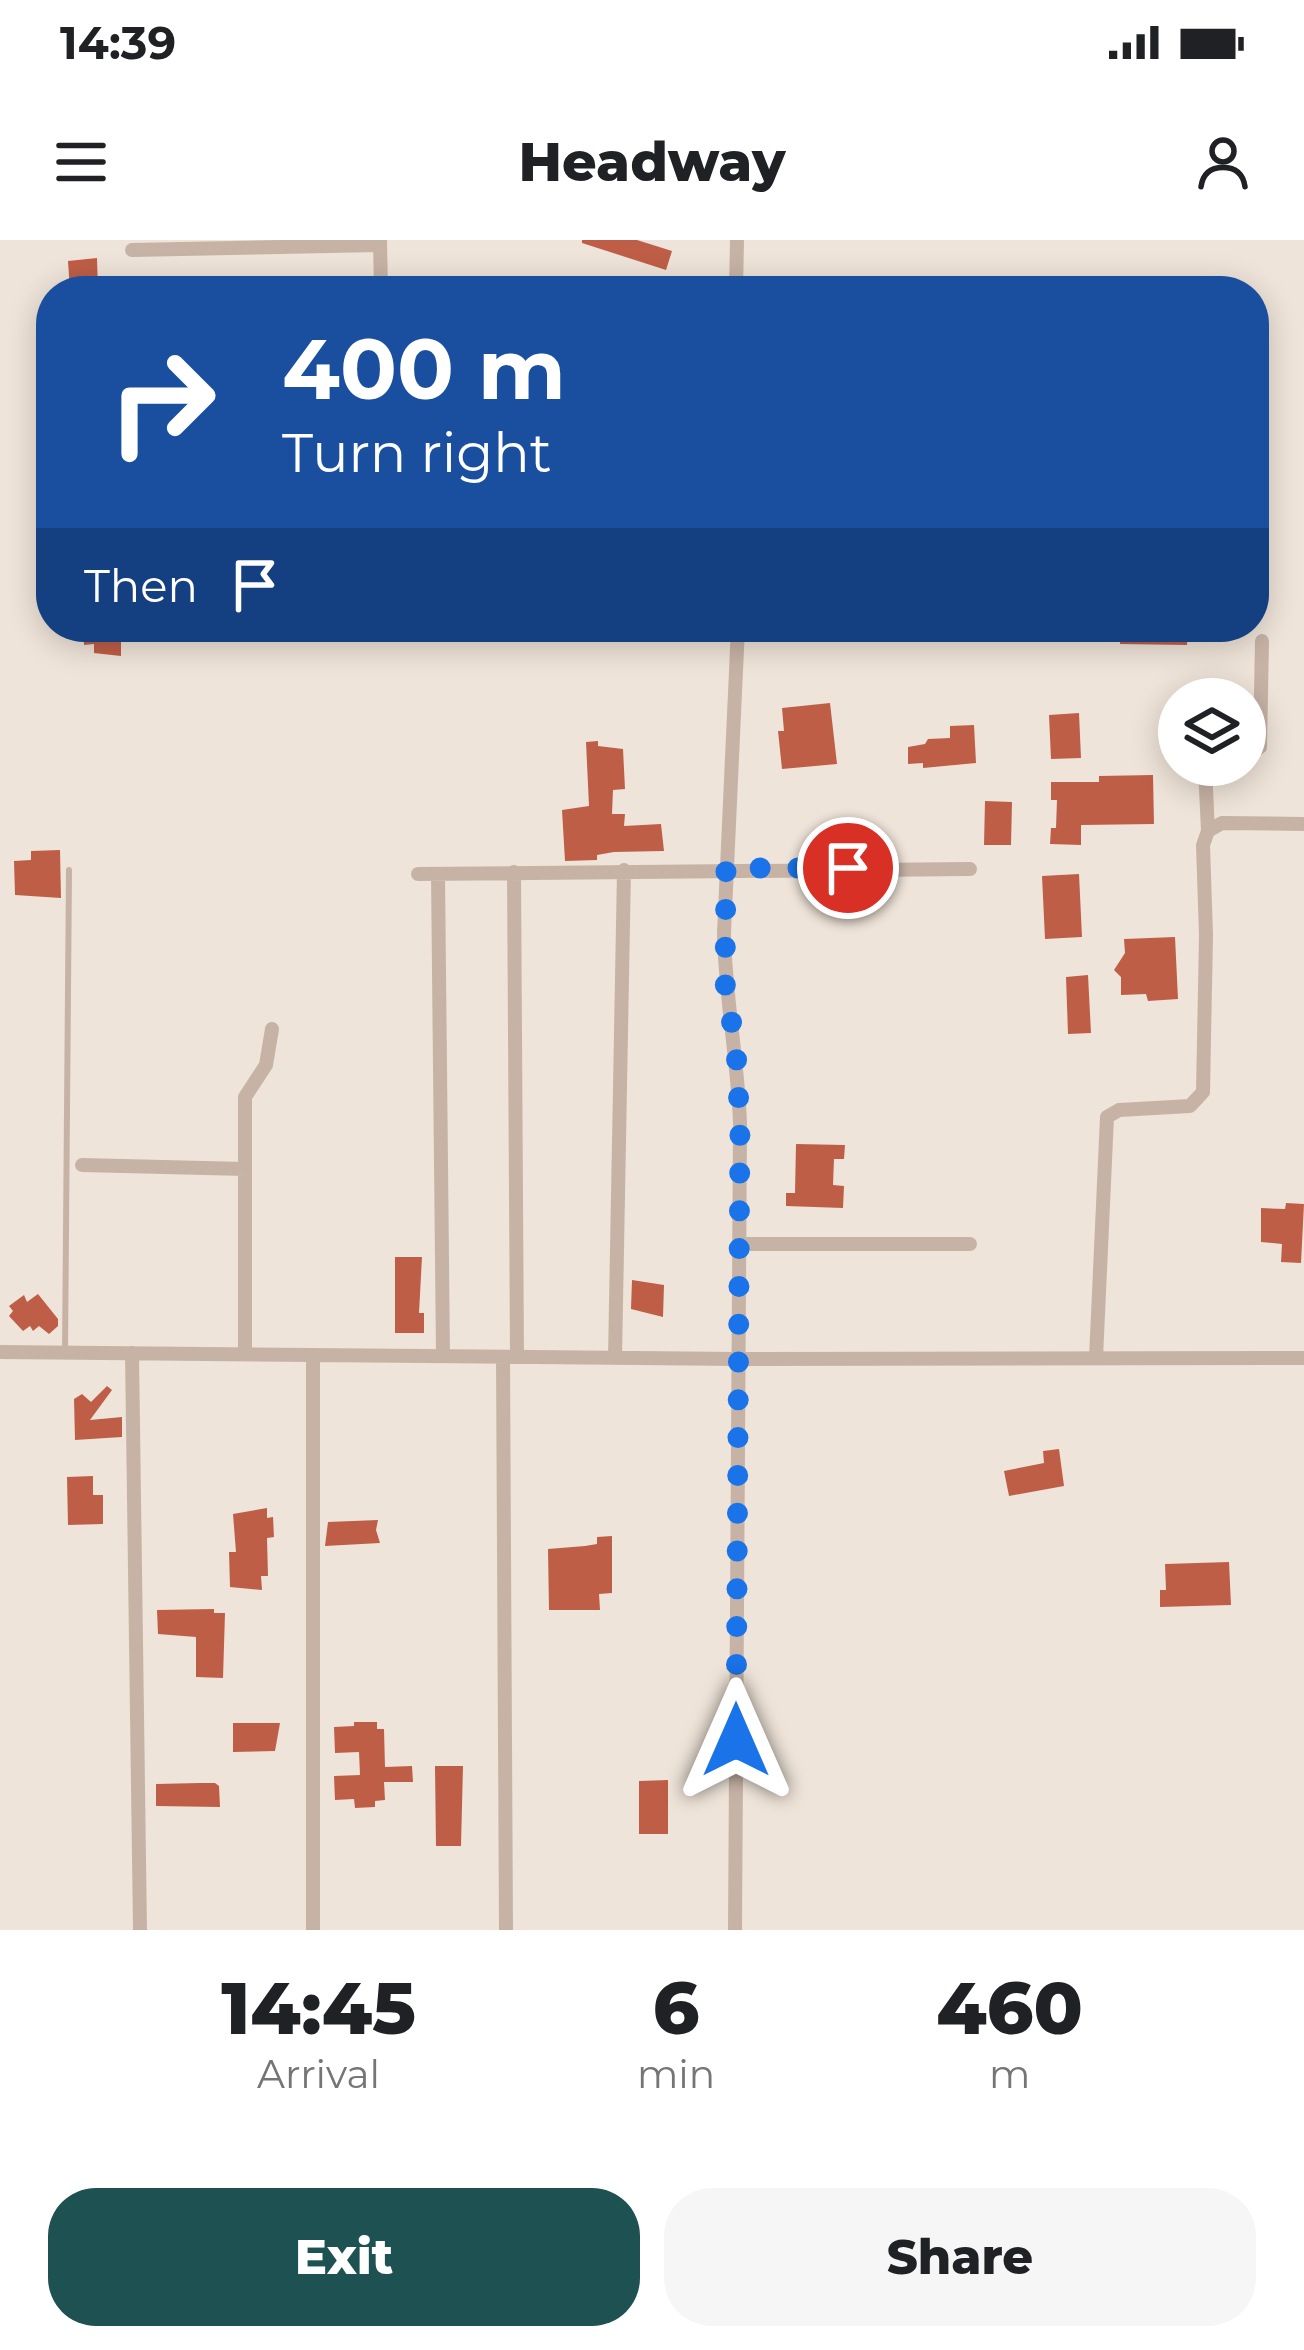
<!DOCTYPE html>
<style>
body{margin:0;font-family:Montserrat,sans-serif;background:#f6f6f6;color:#202124;height:100vh;display:flex;flex-direction:column;font-size:45px;white-space:nowrap}
*{box-sizing:border-box;margin:0}
p{font-size:39px;color:#757577}
.icon{flex:none;width:66px;height:66px;fill:none;stroke:currentColor;stroke-width:2;stroke-linecap:round;stroke-linejoin:round}
.map{position:relative;height:1690px;overflow:hidden}
.panel{display:flex;flex-direction:column;background:#fff;flex:1}
.panel>*{flex:none}
.guide{position:absolute;left:36px;top:36px;width:1233px;height:366px;border-radius:48px;box-shadow:0 6px 30px #0003;background:#1a4fa0;color:#fff;overflow:hidden}
.fabs{position:absolute;left:1158px;top:438px;display:grid;gap:24px}
.fabs a{display:grid;place-items:center;width:108px;height:108px;border-radius:50%;background:#fff;box-shadow:0 6px 30px #0003;font-size:60px}
.pin{position:absolute;display:grid;place-items:center;width:102px;height:102px;color:#fff;margin:-51px;border:6px solid #fff;border-radius:50%;box-shadow:0 3px 12px #0007}
.me{position:absolute;width:132px;margin:-66px;rotate:0deg;stroke-linejoin:round;filter:drop-shadow(0 0 9px #0008)}
.turn{display:flex;align-items:center;gap:42px;height:252px;padding:0 48px;font-size:54px}
.turn .icon{width:156px;height:156px;stroke-width:2.5}
.turn b{display:block;font-size:84px;line-height:102px}
.then{display:flex;align-items:center;height:114px;padding:0 48px;background:#0003;gap:24px;font-size:45px}
.eta{display:flex;justify-content:space-evenly;align-items:center;height:204px;text-align:center}
.eta b{font-size:72px;font-weight:800;line-height:84px}
.button{display:flex;gap:24px;margin-top:auto;padding:24px 48px}
.button a{flex:1;height:138px;border-radius:48px;background:#1e5152;color:#fff;font-size:48px;font-weight:800;line-height:138px;text-align:center}
.button a+a{background:#f6f6f6;color:#202124}
.status{display:flex;justify-content:space-between;align-items:center;height:84px;padding:0 60px;background:#fff;direction:ltr}
.status svg{height:33px;fill:currentColor}
header{display:flex;justify-content:space-between;align-items:center;height:156px;padding:0 48px;background:#fff;font-size:54px;font-weight:800}
.map>svg:first-child{display:block}
.building{fill:#bf5e47}
.lines{fill:none;stroke-linecap:round;stroke-linejoin:round}
.lane{stroke:#c7b3a6;stroke-width:6}
.street{stroke:#c7b3a6;stroke-width:14}
.route{stroke:#1a73e8;stroke-width:21;stroke-dasharray:0 37.8}
</style>
<div class="status"><b>14:39</b><svg viewBox="0 0 49 12"><path d="M0 12V9h3v3zM5 12V6h3v6zM10 12V3h3v9zM15 12V0h3v12zM26 1h20v11H26zM47 4h2v5h-2z"/></svg></div>
<header><svg class="icon" aria-label="menu" viewBox="0 0 24 24"><path d="M4 6h16M4 12h16M4 18h16"/></svg>Headway<svg class="icon" aria-label="person" viewBox="0 0 24 24"><circle cx="12" cy="8" r="4"/><path d="M4 21q1-7 8-7t8 7"/></svg></header>
<div class="map">
<svg width="1304" height="1690" viewBox="0 0 1304 1690">
<rect width="100%" height="100%" fill="#efe4d9"/>
<path class="building" d="M582 0H637L672 11 666 30 582 3Z
M97 18 98 51H70L68 21Z
M84 387H121V416L94 413V404L84 405Z
M1120 387H1188L1187 405 1120 404Z
M830 463 837 524 782 529 778 491H784L782 468Z
M1079 473 1081 518 1051 519 1049 475Z
M974 485 976 523 923 528V523L908 524V507L925 504 928 499 950 498V486Z
M598 501V506L623 509 625 549 613 550 612 574H625L624 586 661 584 664 611 614 612 597 615V620L565 621 562 570 589 566 586 502Z
M1153 535 1154 584 1081 585V605L1050 604 1051 588H1056L1057 560H1051V542H1099V536Z
M985 561 1012 562 1011 605H984Z
M60 610 61 658 15 655 14 621 31 620V611Z
M1079 634 1082 697 1045 699 1042 636Z
M1175 697 1178 759 1148 761 1146 754 1121 755V737L1114 730 1125 713 1124 699Z
M1088 735 1091 793 1068 794 1066 737Z
M796 904 845 905 844 919H834L833 945 844 946 843 968 786 966V953H795Z
M1286 963 1304 964 1301 1023 1281 1022 1282 1004 1261 1002V968L1285 969Z
M395 1017H422L419 1073H424V1093H395Z
M632 1040 664 1045 663 1077 631 1069Z
M38 1054 58 1079V1086L49 1094 39 1086 33 1091 30 1086 23 1091 9 1076 13 1071 9 1066 24 1055 27 1062Z
M107 1146 112 1150 90 1180 122 1177V1197L75 1200 74 1159 82 1154 91 1162Z
M1059 1209 1064 1246 1009 1256 1004 1231 1044 1223 1043 1211Z
M93 1236V1255H103V1284L68 1285 67 1237Z
M267 1268V1278L273 1277 274 1297 267 1298 268 1336H261L262 1350 230 1347 229 1312H236L233 1274Z
M378 1280 376 1290 380 1303 325 1306 328 1282Z
M612 1296V1353L599 1354 600 1370H549L548 1309 585 1306 597 1304V1297Z
M1229 1322 1231 1365 1160 1367V1350H1166L1165 1324Z
M214 1369V1373H225L223 1438 196 1437V1397L158 1394 157 1370Z
M354 1482H377V1489H384L385 1527 412 1526 413 1542H384L385 1560 375 1561V1567L355 1568 354 1559 335 1560 334 1536 360 1535 359 1512 335 1513 334 1487 354 1486Z
M233 1483H280L275 1511 233 1512Z
M435 1526H463L461 1606H436Z
M668 1540V1594H639V1541Z
M200 1543H215L219 1546 220 1567 156 1566V1544Z"/>
<g class="lines">
<path class="lane" d="M65 1112 69 630"/>
<path class="street" d="M380 0 381 51
M132 10 380 5
M736 51 737 0
M1245 517 1260 507 1262 401
M1208 591 1205 528 1209 525
M514 632 517 1117
M418 634 970 629
M438 634 443 1116
M82 925 245 929
M739 1004H970
M0 1112 737 1119 1304 1118
M132 1113 140 1690
M245 1114V857L266 825 272 789
M313 1115V1690
M503 1117 506 1690
M615 1118 624 630
M1096 1118 1107 877 1119 870 1190 866 1203 852 1206 695 1203 605 1208 591 1222 583 1304 584
M735 1690 740 884C738 820 725 757 724 693L738 387"/>
</g>
<g class="lines">
<path class="route" d="M736 1500 740 884 736 809 725 743 726 628H848"/>
</g>
</svg>
<div class="fabs">
<a><svg class="icon" aria-label="layers" viewBox="0 0 24 24"><path d="M12 4l9 5-9 5-9-5zM3 14l9 5 9-5"/></svg></a>
</div>
<div class="pin" style="left:848px;top:628px;background:#d93025"><svg class="icon" aria-label="arrive" viewBox="0 0 24 24"><path d="M6 21V4h12l-3 4 3 4H6"/></svg></div>
<svg class="me" style="left:736px;top:1500px" viewBox="-20 -20 40 40"><path d="M0-17L14 15 0 8-14 15z" fill="#1a73e8" stroke="#fff" stroke-width="4"/></svg>
<div class="guide">
<div class="turn"><svg class="icon" aria-label="right" viewBox="0 0 24 24"><path d="M7 20v-9h11M14 6l5 5-5 5"/></svg><div><b>400 m</b>Turn right</div></div>
<div class="then">Then<svg class="icon" aria-label="arrive" viewBox="0 0 24 24"><path d="M6 21V4h12l-3 4 3 4H6"/></svg></div>
</div>
</div>
<section class="panel">
<div class="eta">
<div><b>14:45</b><p>Arrival</p></div>
<div><b>6</b><p>min</p></div>
<div><b>460</b><p>m</p></div>
</div>
<div class="button"><a>Exit</a><a>Share</a></div>
</section>
